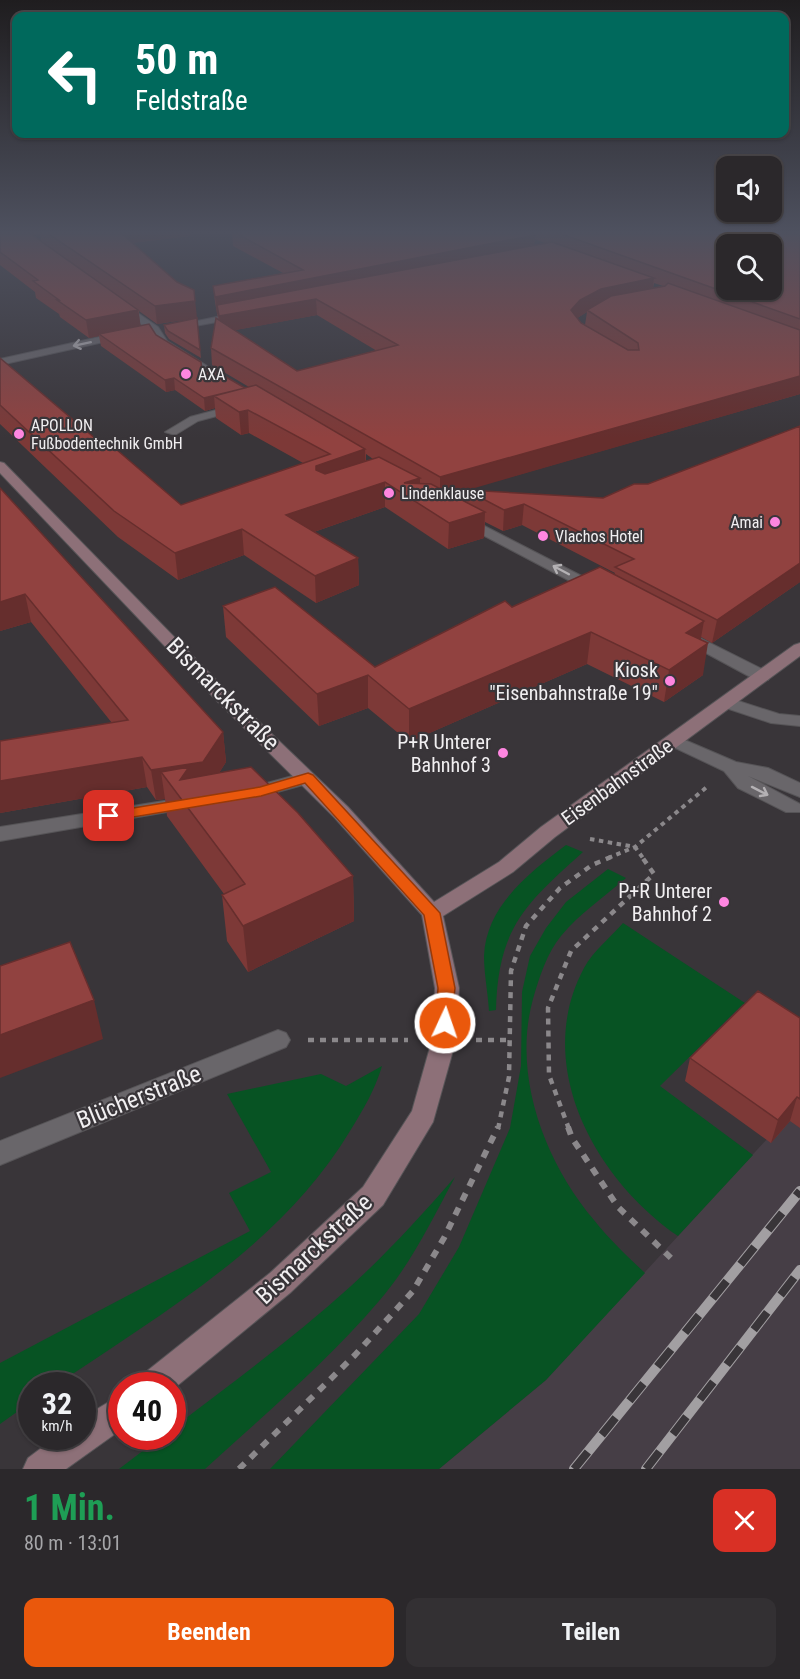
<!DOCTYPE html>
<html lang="de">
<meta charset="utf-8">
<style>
body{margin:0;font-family:"Roboto Condensed",sans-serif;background:#333033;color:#f1f3f6;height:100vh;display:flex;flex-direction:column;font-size:22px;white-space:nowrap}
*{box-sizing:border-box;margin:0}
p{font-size:20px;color:#a6a6a9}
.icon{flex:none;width:33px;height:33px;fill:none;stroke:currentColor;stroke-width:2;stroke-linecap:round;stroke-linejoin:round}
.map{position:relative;height:1469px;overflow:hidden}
.details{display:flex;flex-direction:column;background:#2b282b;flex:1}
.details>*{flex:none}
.top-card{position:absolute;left:12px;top:12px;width:777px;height:126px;border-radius:12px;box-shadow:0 2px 4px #0004,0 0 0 2px #474447;background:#00695c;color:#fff;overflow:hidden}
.buttons{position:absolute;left:716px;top:156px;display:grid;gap:12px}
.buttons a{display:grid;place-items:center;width:66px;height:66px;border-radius:12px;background:#2b282b;box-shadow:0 2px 4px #0004,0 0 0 2px #474447;font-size:30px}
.speed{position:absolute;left:18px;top:1372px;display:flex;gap:12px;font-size:30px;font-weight:700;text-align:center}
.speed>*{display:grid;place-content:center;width:78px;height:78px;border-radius:50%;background:#2b282b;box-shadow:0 2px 4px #0004,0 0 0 2px #474447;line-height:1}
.speed small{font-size:15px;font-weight:400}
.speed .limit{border:9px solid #d22;background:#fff;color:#111}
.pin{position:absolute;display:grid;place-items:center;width:51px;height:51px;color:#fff;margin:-26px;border-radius:12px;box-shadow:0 3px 9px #0006}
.me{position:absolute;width:66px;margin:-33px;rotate:3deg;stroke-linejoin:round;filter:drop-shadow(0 0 4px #0008)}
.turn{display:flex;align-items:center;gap:21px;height:126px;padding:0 24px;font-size:27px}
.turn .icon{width:78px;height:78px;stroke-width:2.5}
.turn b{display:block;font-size:42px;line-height:51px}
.round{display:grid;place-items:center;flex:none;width:63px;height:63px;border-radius:12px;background:#333033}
.overview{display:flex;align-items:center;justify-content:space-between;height:102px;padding:0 24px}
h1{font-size:36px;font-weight:700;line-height:45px;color:#1e9e55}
.action{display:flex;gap:12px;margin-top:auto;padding:12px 24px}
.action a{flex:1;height:69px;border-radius:12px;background:#ea580c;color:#fff;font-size:24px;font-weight:700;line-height:69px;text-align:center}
.action a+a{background:#333033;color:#f1f3f6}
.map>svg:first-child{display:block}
.built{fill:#463e46}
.green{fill:#075323}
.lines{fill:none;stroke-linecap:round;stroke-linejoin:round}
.lane-casing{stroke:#565457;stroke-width:2}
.street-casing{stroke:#565457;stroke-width:2}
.secondary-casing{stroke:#565457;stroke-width:2}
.path-far2{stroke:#8b888b;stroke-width:4;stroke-dasharray:4.5 4.5;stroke-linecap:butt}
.path-far1{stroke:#8b888b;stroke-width:4.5;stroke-dasharray:6 6;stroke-linecap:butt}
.path{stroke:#8b888b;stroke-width:6;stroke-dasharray:8 8;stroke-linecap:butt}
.lane{fill:#69666a;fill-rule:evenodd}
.street{fill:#69666a;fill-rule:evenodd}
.secondary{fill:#8d7078;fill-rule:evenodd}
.rail-casing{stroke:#a29fa2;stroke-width:10}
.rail{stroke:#393539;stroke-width:8;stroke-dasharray:22;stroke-linecap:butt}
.wall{fill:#7d3937;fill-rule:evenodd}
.shaded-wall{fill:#662e2d}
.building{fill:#914240;stroke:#662e2d;stroke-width:1.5;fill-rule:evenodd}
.oneway{stroke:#b4b1b4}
.route{fill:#ea580c;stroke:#983908;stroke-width:1.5}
.poi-dot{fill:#fe86e0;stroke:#393539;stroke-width:2}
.labels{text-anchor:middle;stroke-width:4.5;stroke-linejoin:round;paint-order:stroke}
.far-poi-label{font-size:16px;fill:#f1eff1;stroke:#393539;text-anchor:start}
.poi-label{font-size:20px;fill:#f1eff1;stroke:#393539;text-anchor:end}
.street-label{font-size:20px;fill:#f1eff1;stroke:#393539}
.near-street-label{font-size:24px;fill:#f1eff1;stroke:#393539}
</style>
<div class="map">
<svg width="800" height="1469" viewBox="0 0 800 1469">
<rect width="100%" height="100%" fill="#393539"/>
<path class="built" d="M800 1103V1469H439L546 1380Z"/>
<path class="green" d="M566 845 583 852C525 904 498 928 496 1010L489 1011C488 993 484 974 484 956 486 906 529 873 566 845Z
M608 869 626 878C604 897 579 914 561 936 547 953 539 978 533 999 512 1074 544 1161 594 1220 609 1239 627 1256 645 1273L546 1380 439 1469H270L419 1314 459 1247 510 1128 521 1066 522 992 530 956 546 928 566 902Z
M623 923 800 1039 743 1004 660 1086 753 1155 678 1236C595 1179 532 1065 584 968 593 951 611 937 623 923Z
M382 1066C375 1090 363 1110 350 1131 281 1246 163 1312 55 1386H32L31 1402 0 1424V1363L250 1231 229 1193 271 1172 227 1094 321 1074 346 1086Z
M455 1177C432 1220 411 1264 379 1301 327 1362 264 1415 205 1469H119L161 1437H172L173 1428C233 1382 295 1337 351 1286 388 1252 422 1215 455 1177Z"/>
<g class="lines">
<g class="lane-casing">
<path id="lane" d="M239 404 243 405V409L198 421 175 435 165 432 190 417Z
M726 697 779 714 800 716V726L771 723 720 706 717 702Z
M673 735 736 762 768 768 800 783V797L748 776 800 804V812H786L738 788 724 771 667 744 664 740Z"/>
</g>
<g class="street-casing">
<path id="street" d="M116 302H122L158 327 167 341 233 382V386H225L159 345 150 331 116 306Z
M241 312 244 313V317L173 330 168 327Z
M122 332 127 335 126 337 0 365V359Z
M463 515 601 586 604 589 596 594 591 592 458 522 456 519Z
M686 631 768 672 770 676 768 680H756L680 639 678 636 680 633Z
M307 772 316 778 314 782 248 800 241 798 238 794 241 790Z
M189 797 196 799 199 803 196 807 0 841V827Z
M278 1030 286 1033 290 1040 286 1047 0 1165V1141Z"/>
</g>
<g class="secondary-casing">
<path id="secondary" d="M0 462 4 463 230 694 348 807 434 902 499 862 541 827 794 645 800 643V656L555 837 513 872 443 916 459 988 456 1040 433 1122 383 1205 290 1293 172 1390V1386H138L142 1375 270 1273 363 1187 412 1111 432 1040 435 988 422 915 334 817 218 702 0 473Z
M122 1394V1429L66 1469H23L28 1458 56 1437H82V1418Z"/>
</g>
<path class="path-far2" d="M590 839 635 847 643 858
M608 858 635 847 708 786"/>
<path class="path-far1" d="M308 1040H408
M476 1040H508
M498 1129 509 1077 511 971 526 926 560 888 592 865 611 857
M569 1129 549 1075 548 1008 571 951 654 874 642 857"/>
<path class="path" d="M568 1127 572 1138 618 1207 673 1260
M239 1469 355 1355 413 1291 444 1238 498 1127"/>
<use href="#lane" class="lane"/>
<use href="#street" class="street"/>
<use href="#secondary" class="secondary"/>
<g class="rail-casing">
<path id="rail" d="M574 1469 800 1191
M646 1469 800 1270"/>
</g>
<use href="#rail" class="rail"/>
</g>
<path class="wall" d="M0 232H190V236L132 243 197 318 157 324 139 311 140 326 156 335 202 372 245 388 249 387 212 365 211 348 218 319 215 302 213 286 283 273 233 246 232 232H800V394L451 494 466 502V490L603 498 648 484 800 426V582L712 643 701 637 703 675 664 702 587 664 409 742 368 708 319 726 226 637 223 606 375 667 512 607 614 575 615 573 522 525 503 531 485 522 484 538 448 549 385 507 314 532 358 558 359 585 316 603 244 555 178 580 118 537 0 424V358L103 445 181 505 303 463 249 433 241 435 216 418 215 408 205 411 175 390 166 392 101 346 99 336 89 338 60 317 59 314 36 298 35 292 0 265ZM40 234 41 241 32 235ZM535 239 545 243 534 245ZM654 283 663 286 653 288ZM587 312 585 325 581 323 577 318ZM317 315 377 351 297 371 235 330ZM366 454 373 459 366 461Z
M197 318 201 358 169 339 165 333 164 325Z
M0 488 223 732 226 762 219 773 353 876 354 921 248 972 227 941 222 895 224 894 167 816 165 799 156 800 147 787 0 813V741L112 723 31 622 0 631Z
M800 1018V1128L790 1121 771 1143 685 1081 690 1058Z"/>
<path class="shaded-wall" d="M117 232H190V236L119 244Z
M535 235 534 249 217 305 218 314H217L215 297Z
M654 278 652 294 587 310V312L579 317 570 327 571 310 580 300 601 289Z
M194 290 197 318 157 324 155 306Z
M316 299 317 315 220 333 219 316Z
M138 310 141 327 99 334V336L89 338 86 320Z
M800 376V394L440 498V477Z
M174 378 175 390 166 392 165 380Z
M245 388 214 396 215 408 205 411 204 398Z
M248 410 249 433 241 435 239 412Z
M365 449 366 473 317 495 316 466Z
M420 478V503L404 483Z
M385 482V507L288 541 286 515Z
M524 504 522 525 503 531 504 510Z
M485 512 484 538 448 549 449 523Z
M242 529 244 555 178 580 175 553Z
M358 558 359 585 316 603 315 576Z
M800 563V582L712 643 717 620Z
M25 594 31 622 0 631V602Z
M704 621 699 649 708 643 703 675 664 702 669 670 686 633Z
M591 632 587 664 409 742V709Z
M368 675V708L319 726 317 694Z
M223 732 226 762 207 792 161 772 165 799 156 800 151 770Z
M142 757 147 787 0 813V781Z
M353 876 354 921 248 972 243 926Z
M94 1000 103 1039 0 1078V1035Z
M797 1097 790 1121 771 1143 778 1120Z"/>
<path class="building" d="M0 232H28L138 310 86 320 57 300H59L33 281 38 280 0 252Z
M46 232H120L177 282 194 290 195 301 155 306Z
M234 232H529L535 235 215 297 213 286 303 270Z
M556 232H800V319ZM726 244H771V290H726Z
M552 242 654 278 601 289 580 300 571 310 581 323 628 350H639L638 343 587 310 611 296 665 286 668 283 800 330V376L440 477 211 348 216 318 297 371 398 345 316 299 219 316 217 305Z
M197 318 200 350 168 331 164 325Z
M149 324 156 335 201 362 202 372H208L209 367 245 388 204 398 174 378 165 380 99 334Z
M0 358 103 445 110 444 181 505 330 454 248 410 239 412 214 396 256 385 365 449 316 466V470L325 474 379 457 420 478 404 483 431 484 485 512 449 523 385 482 286 515 358 558 315 576 242 529 175 553 114 511 0 405Z
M800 426V563L717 620 615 567 634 559 524 504 504 510 466 490 603 498 634 484H648Z
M0 488 223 732 203 762 151 770 142 757 0 781V741L128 720 25 594 0 602Z
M600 567 704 621 686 633 708 643 669 670 591 632 409 709 368 675 317 694 223 606 275 587 375 667 505 601 512 607Z
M189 767 180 780 251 767 298 813 353 876 243 926 222 895 245 884 161 772Z
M70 942 94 1000 0 1035V966Z
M758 991 800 1018V1099L797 1097 778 1120 690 1058Z"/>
<defs><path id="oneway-shaft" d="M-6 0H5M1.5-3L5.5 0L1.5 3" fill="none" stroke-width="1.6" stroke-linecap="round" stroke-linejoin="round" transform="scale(1.5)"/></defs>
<g class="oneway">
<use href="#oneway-shaft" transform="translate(82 344) rotate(168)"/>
<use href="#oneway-shaft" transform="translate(561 570) rotate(-152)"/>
<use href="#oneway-shaft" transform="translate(760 791) rotate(27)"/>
</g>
<linearGradient id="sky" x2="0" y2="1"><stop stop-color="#1f1d1f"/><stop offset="0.53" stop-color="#4e515f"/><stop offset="1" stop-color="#4e515f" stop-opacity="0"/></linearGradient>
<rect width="800" height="438" fill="url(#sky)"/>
<path class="route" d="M308 773 313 775 440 913 455 988 451 1028H438L436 1023 438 988 424 915 305 783 261 796 109 821 101 816 109 812 260 787Z"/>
<g class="poi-dot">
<circle cx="186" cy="374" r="6"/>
<circle cx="19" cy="434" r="6"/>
<circle cx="389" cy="493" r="6"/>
<circle cx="775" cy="522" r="6"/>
<circle cx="543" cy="536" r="6"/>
<circle cx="670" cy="681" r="6"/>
<circle cx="503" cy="753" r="6"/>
<circle cx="724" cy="902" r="6"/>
</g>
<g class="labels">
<g class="far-poi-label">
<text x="198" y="380">AXA</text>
<text x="31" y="431">APOLLON<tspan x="31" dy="18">Fußbodentechnik GmbH</tspan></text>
<text x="401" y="499">Lindenklause</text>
<text x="763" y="528" text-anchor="end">Amai</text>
<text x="555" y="542">Vlachos Hotel</text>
</g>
<g class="poi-label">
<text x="658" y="677">Kiosk<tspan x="658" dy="23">"Eisenbahnstraße 19"</tspan></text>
<text x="491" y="749">P+R Unterer<tspan x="491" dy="23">Bahnhof 3</tspan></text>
<text x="712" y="898">P+R Unterer<tspan x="712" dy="23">Bahnhof 2</tspan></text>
</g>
<g class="street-label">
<text transform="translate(617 782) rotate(-36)" y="7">Eisenbahnstraße</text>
</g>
<g class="near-street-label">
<text transform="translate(223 694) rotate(45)" y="8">Bismarckstraße</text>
<text transform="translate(139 1097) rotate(-22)" y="8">Blücherstraße</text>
<text transform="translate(314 1249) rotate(-43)" y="8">Bismarckstraße</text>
</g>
</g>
</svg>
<div class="buttons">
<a><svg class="icon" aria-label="sound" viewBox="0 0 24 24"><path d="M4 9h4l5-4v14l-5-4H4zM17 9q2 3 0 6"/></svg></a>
<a><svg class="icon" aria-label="search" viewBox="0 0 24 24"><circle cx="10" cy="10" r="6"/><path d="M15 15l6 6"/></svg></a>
</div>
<div class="speed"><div>32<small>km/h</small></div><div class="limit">40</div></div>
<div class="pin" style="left:109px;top:816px;background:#d93025"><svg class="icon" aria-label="arrive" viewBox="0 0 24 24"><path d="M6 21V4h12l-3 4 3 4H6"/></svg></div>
<svg class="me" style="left:445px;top:1023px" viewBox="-20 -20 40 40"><circle r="17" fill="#ea580c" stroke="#fff" stroke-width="3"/><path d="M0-11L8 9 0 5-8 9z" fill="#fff"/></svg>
<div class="top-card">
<div class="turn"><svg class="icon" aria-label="left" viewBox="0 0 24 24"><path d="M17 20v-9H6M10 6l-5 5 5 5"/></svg><div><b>50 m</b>Feldstraße</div></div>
</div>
</div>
<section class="details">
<div class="overview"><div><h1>1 Min.</h1><p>80 m · 13:01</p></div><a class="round" style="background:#d93025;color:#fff"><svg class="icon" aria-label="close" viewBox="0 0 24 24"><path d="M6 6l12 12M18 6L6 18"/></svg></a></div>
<div class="action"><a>Beenden</a><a>Teilen</a></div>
</section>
